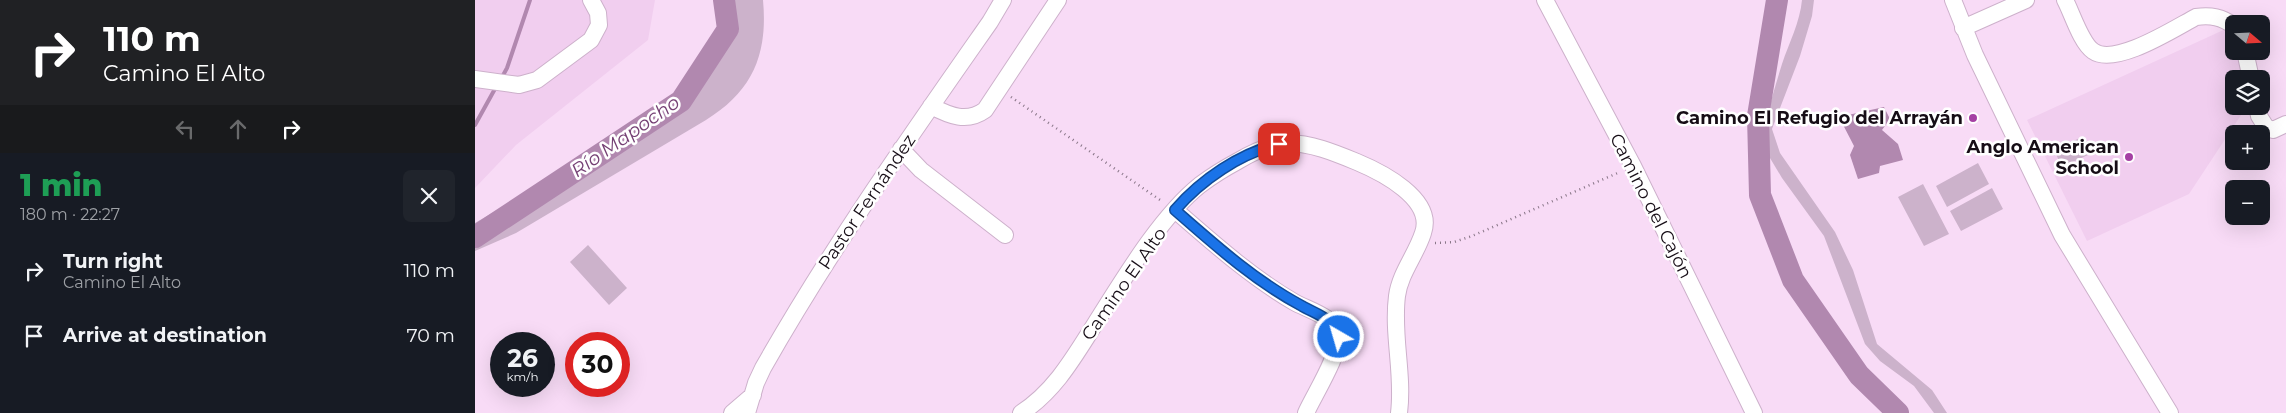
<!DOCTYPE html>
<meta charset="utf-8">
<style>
body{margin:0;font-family:Montserrat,sans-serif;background:#20242c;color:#f1f3f6;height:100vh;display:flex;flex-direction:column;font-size:19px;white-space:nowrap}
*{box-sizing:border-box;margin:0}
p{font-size:16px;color:#9ea1a6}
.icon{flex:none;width:28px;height:28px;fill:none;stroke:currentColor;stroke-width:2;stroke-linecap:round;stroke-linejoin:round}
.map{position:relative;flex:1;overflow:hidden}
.panel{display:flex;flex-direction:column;background:#171b24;width:475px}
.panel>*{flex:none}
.guide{background:#202124;color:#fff;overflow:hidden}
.needle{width:32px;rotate:109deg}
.fabs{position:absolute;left:1750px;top:15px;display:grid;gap:10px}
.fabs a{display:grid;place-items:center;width:45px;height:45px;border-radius:8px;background:#171b24;box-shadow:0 5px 20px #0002;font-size:25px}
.speed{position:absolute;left:15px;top:332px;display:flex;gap:10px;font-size:25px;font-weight:700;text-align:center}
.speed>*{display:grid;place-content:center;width:65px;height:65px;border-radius:50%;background:#171b24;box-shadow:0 5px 20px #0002;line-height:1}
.speed small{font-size:12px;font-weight:400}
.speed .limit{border:8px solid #d22;background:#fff;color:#111}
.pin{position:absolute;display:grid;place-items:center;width:42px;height:42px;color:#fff;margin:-21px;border-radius:10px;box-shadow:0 2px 8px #0006}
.me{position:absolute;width:55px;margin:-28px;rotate:322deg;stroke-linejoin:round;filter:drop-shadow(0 0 4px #0008)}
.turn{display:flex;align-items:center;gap:18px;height:105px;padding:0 20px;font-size:22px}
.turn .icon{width:65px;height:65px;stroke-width:2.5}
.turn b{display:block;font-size:35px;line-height:42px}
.lanes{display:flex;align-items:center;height:48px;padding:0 20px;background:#0003;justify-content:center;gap:25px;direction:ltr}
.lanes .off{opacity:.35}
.round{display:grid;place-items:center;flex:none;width:52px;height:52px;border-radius:8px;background:#20242c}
.head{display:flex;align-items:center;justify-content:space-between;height:85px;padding:0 20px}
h1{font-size:30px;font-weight:800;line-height:38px;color:#1e9e55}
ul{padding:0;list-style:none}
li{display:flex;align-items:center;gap:15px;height:65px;padding:0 20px}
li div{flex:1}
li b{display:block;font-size:19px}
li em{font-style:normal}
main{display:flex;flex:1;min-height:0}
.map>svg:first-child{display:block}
.built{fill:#f1ceef}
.green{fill:#ccb2cb}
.water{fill:#b188af}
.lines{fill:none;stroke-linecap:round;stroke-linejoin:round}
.stream{stroke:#b188af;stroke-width:4}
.river{stroke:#b188af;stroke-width:22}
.minor-casing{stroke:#cdb1cb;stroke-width:18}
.path{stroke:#897688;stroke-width:2.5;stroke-dasharray:1 4;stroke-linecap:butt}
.minor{stroke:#fff;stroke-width:16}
.route-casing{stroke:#114b97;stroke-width:12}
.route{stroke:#1a73e8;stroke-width:9}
.poi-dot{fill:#a540a4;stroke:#fff;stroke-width:2}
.labels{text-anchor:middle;stroke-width:5;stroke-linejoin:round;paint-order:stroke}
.poi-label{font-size:18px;font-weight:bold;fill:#160d16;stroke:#fff;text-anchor:end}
.street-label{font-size:18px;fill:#160d16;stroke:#fff}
.water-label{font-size:19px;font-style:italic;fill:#754074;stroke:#fff}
</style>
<main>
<section class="panel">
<div class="guide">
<div class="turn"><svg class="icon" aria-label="right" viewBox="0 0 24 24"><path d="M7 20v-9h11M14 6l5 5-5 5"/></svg><div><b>110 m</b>Camino El Alto</div></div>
<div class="lanes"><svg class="icon off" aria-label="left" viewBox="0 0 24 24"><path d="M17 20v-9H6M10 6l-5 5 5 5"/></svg><svg class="icon off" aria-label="ahead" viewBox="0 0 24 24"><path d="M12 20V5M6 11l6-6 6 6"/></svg><svg class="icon" aria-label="right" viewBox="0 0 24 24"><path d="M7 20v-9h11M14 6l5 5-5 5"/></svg></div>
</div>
<div class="head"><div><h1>1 min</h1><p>180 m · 22:27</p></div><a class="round"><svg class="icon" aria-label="close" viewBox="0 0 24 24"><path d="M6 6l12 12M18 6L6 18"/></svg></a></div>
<ul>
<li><svg class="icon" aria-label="right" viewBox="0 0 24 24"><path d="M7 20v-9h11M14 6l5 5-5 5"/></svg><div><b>Turn right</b><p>Camino El Alto</p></div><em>110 m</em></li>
<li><svg class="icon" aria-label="arrive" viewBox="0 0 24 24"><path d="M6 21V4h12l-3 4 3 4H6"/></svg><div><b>Arrive at destination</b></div><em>70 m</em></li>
</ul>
</section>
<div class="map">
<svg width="1811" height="413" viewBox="0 0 1811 413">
<rect width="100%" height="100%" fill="#f8dbf6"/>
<path class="built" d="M0 0H180L173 40 41 145 0 188Z
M1755 27 1759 51H1761L1768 79H1759V106H1772L1714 194 1612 241 1552 120Z"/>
<path class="green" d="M250 0H288C293 54 278 91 231 120L41 233 0 251V223L155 132 207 90 232 57 243 33Z
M1327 0H1339L1337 16 1325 56 1297 129 1305 153 1360 232 1378 270 1402 344 1457 390 1472 413H1459L1439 386 1405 361 1390 344 1349 236 1307 178 1286 143C1291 116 1299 90 1307 64 1314 43 1325 22 1327 0Z
M1607 137 1615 154 1587 167 1579 150Z
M1503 163 1514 184 1472 207 1461 186Z
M1448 184 1474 234 1449 246 1423 197Z
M1517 188 1528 209 1486 231 1475 211Z
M113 245 152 288 134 305 95 262Z"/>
<path class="water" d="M1409 107 1415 119 1407 130 1423 144 1428 160 1405 166 1404 173 1383 179 1375 155 1379 146 1364 117Z"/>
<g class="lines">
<path class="stream" d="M26 79 32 68 55 0
M0 125 21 87"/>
<path class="river" d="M1302 0 1283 116 1285 195 1318 280 1384 375 1423 413
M0 237 206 101 253 29 249 0"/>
<g class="minor-casing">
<path id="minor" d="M1070 0 1158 166 1279 413
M1478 0 1500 55 1587 235 1695 413
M1590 0C1597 13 1606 43 1618 51 1640 67 1700 28 1721 17 1736 15 1747 17 1759 26
M1488 28 1551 0
M1770 51 1776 79
M0 79 44 85 62 80 116 40 124 25 123 13 116 0
M456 106C475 116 492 123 510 110L583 0
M1782 106 1784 116 1791 127 1798 130 1811 124
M426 149 446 170 530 235
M700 210C738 243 776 277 819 302 833 310 861 317 863 335 866 353 839 395 831 413
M257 413 278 395
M272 413 281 383 288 368C356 248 436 135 515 22L528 0
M546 413C580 391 599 357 620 324 648 280 685 217 725 185 737 176 750 168 763 161 778 152 795 144 813 143 836 143 860 153 882 162 906 172 960 199 948 233 941 255 925 273 922 296 917 335 929 374 924 413"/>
</g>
<path class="path" d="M536 97 688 202
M960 243 979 242 997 236 1145 172"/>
<use href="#minor" class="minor"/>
</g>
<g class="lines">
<g class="route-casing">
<path id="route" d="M804 144C765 153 726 180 700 210 740 245 780 281 827 306 841 314 860 319 864 337"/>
</g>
<use href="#route" class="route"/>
</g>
<g class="poi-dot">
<circle cx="1498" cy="118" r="5"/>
<circle cx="1654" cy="157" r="5"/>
</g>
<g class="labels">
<g class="poi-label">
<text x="1488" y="124">Camino El Refugio del Arrayán</text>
<text x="1644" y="153">Anglo American<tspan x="1644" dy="21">School</tspan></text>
</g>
<g class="street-label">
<text transform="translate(392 202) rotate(-56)" y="6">Pastor Fernández</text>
<text transform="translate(1176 206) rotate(63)" y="6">Camino del Cajón</text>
<text transform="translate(649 284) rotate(-55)" y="6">Camino El Alto</text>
</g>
<g class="water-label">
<text transform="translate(150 136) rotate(-35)" y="7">Río Mapocho</text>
</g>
</g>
</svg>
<div class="fabs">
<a><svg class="needle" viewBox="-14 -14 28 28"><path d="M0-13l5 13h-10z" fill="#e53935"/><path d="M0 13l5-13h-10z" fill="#9ea1a6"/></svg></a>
<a><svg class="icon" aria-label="layers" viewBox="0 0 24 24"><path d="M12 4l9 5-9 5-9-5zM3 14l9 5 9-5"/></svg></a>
<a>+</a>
<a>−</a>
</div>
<div class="speed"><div>26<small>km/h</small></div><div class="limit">30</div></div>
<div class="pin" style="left:804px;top:144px;background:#d93025"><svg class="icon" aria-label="arrive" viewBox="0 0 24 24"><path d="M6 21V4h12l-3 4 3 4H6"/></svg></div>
<svg class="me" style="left:864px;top:337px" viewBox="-20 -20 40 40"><circle r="17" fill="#1a73e8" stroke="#fff" stroke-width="3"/><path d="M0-11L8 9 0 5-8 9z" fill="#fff"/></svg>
</div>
</main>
